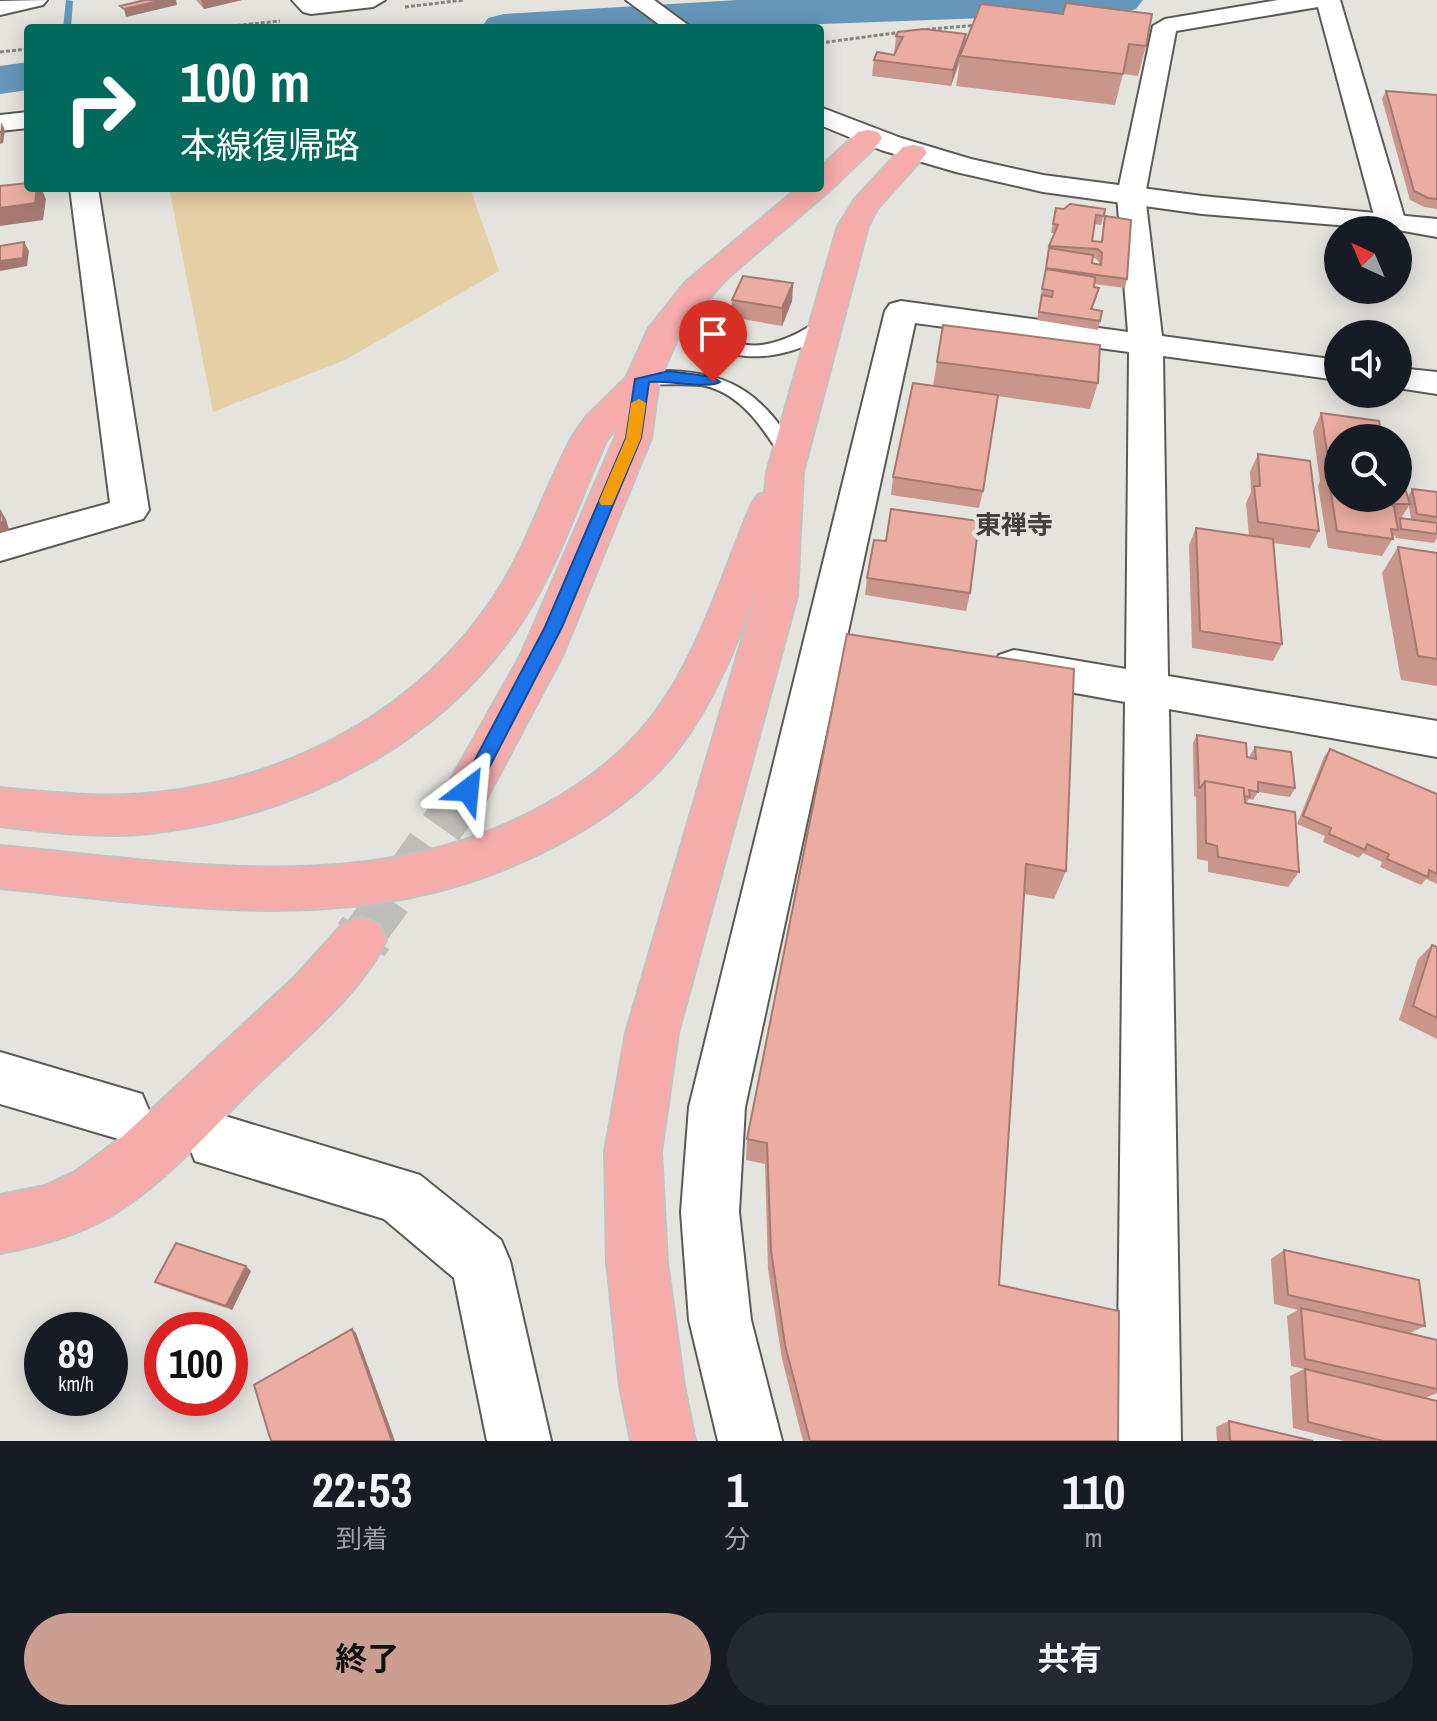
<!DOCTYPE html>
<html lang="ja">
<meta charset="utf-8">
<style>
body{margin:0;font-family:"Archivo Narrow","Noto Sans JP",sans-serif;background:#242831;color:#f1f3f6;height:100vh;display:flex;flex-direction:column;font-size:30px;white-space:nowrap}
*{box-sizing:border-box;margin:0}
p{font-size:26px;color:#9ea1a6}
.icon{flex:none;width:44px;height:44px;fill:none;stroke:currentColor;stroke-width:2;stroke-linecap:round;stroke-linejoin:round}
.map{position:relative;height:1441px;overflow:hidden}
.panel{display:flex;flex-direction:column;background:#171b24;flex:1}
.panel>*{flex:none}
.top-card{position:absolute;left:24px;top:24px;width:800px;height:168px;border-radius:8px;box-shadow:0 4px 20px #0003;background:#00695c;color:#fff;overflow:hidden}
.needle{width:52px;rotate:316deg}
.fabs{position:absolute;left:1324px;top:216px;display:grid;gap:16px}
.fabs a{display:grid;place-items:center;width:88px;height:88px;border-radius:50%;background:#171b24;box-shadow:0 4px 20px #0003;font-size:40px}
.speed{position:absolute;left:24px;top:1312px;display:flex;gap:16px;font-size:40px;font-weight:700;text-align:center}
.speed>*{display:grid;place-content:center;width:104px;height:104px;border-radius:50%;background:#171b24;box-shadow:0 4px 20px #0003;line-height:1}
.speed small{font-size:20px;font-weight:400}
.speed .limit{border:12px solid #d22;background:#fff;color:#111}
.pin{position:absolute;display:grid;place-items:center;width:68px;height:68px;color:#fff;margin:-82px -34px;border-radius:50% 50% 50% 0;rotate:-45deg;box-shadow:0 0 8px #0007}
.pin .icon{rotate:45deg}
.me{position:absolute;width:88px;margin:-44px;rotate:29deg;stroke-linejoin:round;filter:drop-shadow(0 0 6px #0008)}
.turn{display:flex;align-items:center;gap:28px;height:168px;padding:0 24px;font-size:36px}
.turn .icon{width:104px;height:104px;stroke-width:2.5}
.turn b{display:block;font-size:56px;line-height:68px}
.eta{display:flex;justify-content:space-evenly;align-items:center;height:136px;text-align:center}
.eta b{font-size:48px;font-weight:700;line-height:56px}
.primary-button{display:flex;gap:16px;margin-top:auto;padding:16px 24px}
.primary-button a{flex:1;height:92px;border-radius:48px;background:#cb9e92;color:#111;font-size:32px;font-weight:700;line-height:92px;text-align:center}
.primary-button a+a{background:#242831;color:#f1f3f6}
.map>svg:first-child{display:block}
.green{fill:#e5d0a6}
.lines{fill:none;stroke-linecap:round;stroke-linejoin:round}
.stream{fill:#6596b9;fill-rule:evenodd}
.river{fill:#6596b9;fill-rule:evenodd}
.motorway-tunnel-far1{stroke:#bfbdb8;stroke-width:44;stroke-dasharray:44 22;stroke-linecap:butt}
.motorway-tunnel{stroke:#bfbdb8;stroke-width:57;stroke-dasharray:57 28;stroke-linecap:butt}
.service-casing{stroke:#5c5a55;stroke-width:4}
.minor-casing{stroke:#5c5a55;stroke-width:4}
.tertiary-casing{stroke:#5c5a55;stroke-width:4}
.motorway-casing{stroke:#c2c2c1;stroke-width:4}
.path{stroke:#868581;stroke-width:3;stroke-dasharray:4 2;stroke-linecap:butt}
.service{fill:#fff;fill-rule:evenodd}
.minor{fill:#fff;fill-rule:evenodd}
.tertiary{fill:#fff;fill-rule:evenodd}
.motorway{fill:#f6acab;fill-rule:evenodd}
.wall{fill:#ca958b;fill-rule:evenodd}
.shaded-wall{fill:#a47971}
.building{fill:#ebada2;stroke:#a47971;stroke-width:2}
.route{fill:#1a73e8;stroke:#114b97;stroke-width:2}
.slow{fill:#f59e0b}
.labels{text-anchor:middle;stroke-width:8;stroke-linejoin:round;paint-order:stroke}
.neighbourhood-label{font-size:26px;font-weight:bold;fill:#43413d;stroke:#e5e3de}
</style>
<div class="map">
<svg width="1437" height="1441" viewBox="0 0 1437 1441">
<rect width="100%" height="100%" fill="#e5e3de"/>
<path class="green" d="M169 188H470L499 271 345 360 213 412Z"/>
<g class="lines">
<path class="stream" d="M66 0 73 1 71 28H63Z"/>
<path class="river" d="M738 0H1143L1136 9 1121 13 715 28H481L488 18 504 14Z
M28 62V90L0 94V66Z"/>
<path class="motorway-tunnel-far1" d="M364 935 468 790"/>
<path class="motorway-tunnel" d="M361 940 366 933"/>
<g class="service-casing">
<path id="service" d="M687 296 693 297C723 343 744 359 798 333 808 328 816 321 827 319L836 324C809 355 741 369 707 342 694 331 686 316 678 301Z
M669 371C737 373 764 398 799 453L796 458H782C763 428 742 395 706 386 688 381 642 389 633 379L642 373Z"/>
</g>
<g class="minor-casing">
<path id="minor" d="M47 0 43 5 0 15V1Z
M292 0H385L373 7 311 14 303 12Z
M1278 0H1340L1406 223 1398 230 1380 229 1376 223 1318 7 1176 31 1145 195 1162 336 1338 360V380L1163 356 1168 676 1437 721V757L1169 709 1181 1441H1117L1125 702 1014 682 999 677 993 666 999 655 1014 650 1126 669 1129 352 915 323 745 1107 739 1212 751 1320 782 1441H718L689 1320 681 1212 689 1107 885 311 890 304 901 301 1128 332 1117 195 1153 26 1165 19Z
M28 112V128L0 131V115Z
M70 188H98L149 510 143 519 0 561V533L110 503Z
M1398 368 1437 372V394L1398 388Z
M0 1052 142 1094 150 1113 142 1132 122 1140 0 1104Z
M215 1113 420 1175 501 1240 510 1261 551 1441H487L454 1278 384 1219 195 1161 187 1141 195 1121Z"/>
</g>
<g class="tertiary-casing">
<path id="tertiary" d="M626 0H654L692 28H664Z
M820 107 901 138 971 159 1043 175 1202 196 1437 219V237L1398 230 1202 214 1043 192 956 172 881 150 820 125Z"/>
</g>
<g class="motorway-casing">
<path id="motorway" d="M868 130 878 132 882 138 878 144 830 190 727 278 681 330 659 380 651 438 562 656 484 803 468 809 452 803 445 790 521 655 615 438 617 426 606 441C579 500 559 563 524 618 443 743 303 814 158 832 106 839 52 832 0 826V788C52 793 105 799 157 793 292 778 421 709 496 594 528 545 545 487 573 436L587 416 626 378 649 328 686 282 798 188H820V168L858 132Z
M913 145 923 147 927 153 877 209 868 226 803 472 797 596 678 1033 661 1152 667 1262 684 1386 695 1441H631L620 1386 607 1262 605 1152 626 1033 757 589C737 643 715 700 680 746 649 788 603 820 558 844 375 942 196 907 0 888V846C183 863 376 900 545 805 583 784 620 756 648 722 698 660 721 576 752 504L758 495 765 493 767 472 838 226 855 199 903 147Z
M361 917 379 924 386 940C361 995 294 1047 251 1090 208 1132 167 1181 115 1213 79 1235 41 1245 0 1253V1195L45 1186 75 1172 122 1137 294 978 343 924Z"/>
</g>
<path class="path" d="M405 7 464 0
M213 28 280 21
M920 30 978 25
M820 43 902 32
M0 52 28 49"/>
<use href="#service" class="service"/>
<use href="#minor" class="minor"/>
<use href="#tertiary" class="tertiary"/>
<use href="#motorway" class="motorway"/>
</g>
<path class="wall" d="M196 0H242L204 9Z
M981 4 1146 46 1138 76 1123 74 1115 105 956 86 960 62 951 86 872 76 874 60 894 55 896 36 966 34 965 46Z
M1386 91 1437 95V209L1424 207 1410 200 1382 99Z
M1056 208 1064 209H1105L1101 225 1095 224 1092 241 1101 242 1103 225 1105 216 1127 279 1125 288 1094 284V287L1097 297 1092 310 1100 321 1098 330 1037 320 1041 298H1040L1045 277 1047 254 1054 233H1051ZM1093 258H1095L1099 262V264L1092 263Z
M793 283 792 301 782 326 731 317 732 300Z
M943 325 1098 383 1090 409 997 396 983 491 979 508 891 495 893 477 933 386Z
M1321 413 1338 438V498L1408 497 1412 489 1437 492V538L1434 543 1396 538 1395 535 1382 556 1328 548 1318 486 1320 481 1313 431ZM1409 506 1411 519 1401 518Z
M1258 454 1319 531 1310 548 1273 543 1282 644 1273 661 1192 648 1189 545 1196 528 1249 536 1246 503 1251 492 1250 472Z
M886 541 970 593 966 611 865 595 867 578Z
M1398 547 1437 553V686L1401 680 1382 573Z
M847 634 1066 871 1054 899 1024 894 999 1285 1118 1441H803L782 1359 768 1269 765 1164 746 1160 747 1139Z
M1197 735 1247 757 1250 758V755L1255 747 1295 788 1290 797 1258 792 1253 800 1249 799 1246 803 1299 872 1288 887 1208 872V861L1197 859 1196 797 1194 796 1193 743Z
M1330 749 1437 794V884L1426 879 1421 885 1380 867 1382 862 1363 853 1359 858 1323 842 1325 836 1297 824 1324 757Z
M1432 945 1437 947V1039L1399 1020 1418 959Z
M1284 1250 1425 1326 1410 1333 1437 1340V1393L1425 1398 1437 1441H1344L1293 1428 1290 1376 1304 1369 1291 1366 1287 1316 1298 1310 1274 1304 1271 1259Z
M251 1271 232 1310 162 1286 155 1282Z
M1229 1421 1313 1441H1217L1216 1427Z"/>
<path class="shaded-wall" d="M163 0H176L177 5 126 17 124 9Z
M201 0H242L204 9Z
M966 34 964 50 960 56 951 86 953 70Z
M1 122 5 130 3 143 0 144Z
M37 188H41L46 199 43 220 0 226V208Z
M24 242 29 251 27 266 0 271V261Z
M793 283 792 301 782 326V308Z
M0 510 6 519 9 530 0 533Z
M246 1266 251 1271 232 1310 226 1306Z
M352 1329 356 1333 395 1441H392Z"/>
<path class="building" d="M145 0H163L124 9 120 6Z
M1066 3 1152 14 1146 46 1129 44 1123 74 960 56 981 4 1063 14Z
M924 29 966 34 953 70 874 60 877 52 894 55 903 37 896 36 898 32Z
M1386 91 1437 95V199L1428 198 1414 191Z
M28 183V188H37L35 203 0 208V186Z
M1070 204 1105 209 1104 216 1096 215 1092 241 1102 242 1105 216 1131 220 1127 279 1046 268 1049 248 1093 255 1092 263 1101 265 1102 253 1098 249 1049 246 1058 225 1053 224 1056 208 1064 209Z
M24 242 23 258 0 261V246Z
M1046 269 1095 277 1094 287 1099 288 1091 309 1102 311 1100 321 1039 312 1042 295 1052 297 1053 291 1042 289Z
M743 276 793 283 782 308 732 300Z
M943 325 1100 345 1098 383 937 362Z
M913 383 998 395 983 491 893 477Z
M1321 413 1379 421 1382 438H1338V465L1329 464Z
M1258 454 1310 461 1319 531 1258 522 1254 486H1260Z
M1327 468 1338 469V498H1398V477H1401L1410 504H1387L1394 506 1398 530 1391 529 1393 539 1337 531Z
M1412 489 1437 492V517L1417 514Z
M891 509 979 521 970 593 867 578 874 540 886 541Z
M0 510 4 521 0 523Z
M1400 518 1437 523V534L1401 529Z
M1196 528 1273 539 1282 644 1200 631Z
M1398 547 1437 553V659L1418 656Z
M847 634 1074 669 1066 871 1026 864 999 1285 1119 1311 1118 1441H810L785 1345 771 1251 767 1143 747 1139Z
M1197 735 1246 743 1247 757 1256 759 1255 747 1291 752 1295 788 1258 782V792L1249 790 1250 797 1244 796V788L1205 781 1200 788H1199Z
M1330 749 1437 794V874L1429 870 1428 877 1387 859 1389 854 1367 844 1365 850 1329 834 1331 828 1303 816Z
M1205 781 1244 788 1245 803 1295 812 1299 872 1218 857 1217 846 1206 843Z
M1432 945 1437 947V1018L1413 1006Z
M176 1243 246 1266 226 1306 155 1282Z
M1284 1250 1419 1280 1425 1326 1288 1295Z
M1301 1308 1437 1340V1389L1305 1359Z
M352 1329 392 1441H271L254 1385Z
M1305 1369 1437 1401V1441H1383L1308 1422Z
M1229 1421 1313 1441H1230Z"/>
<path class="route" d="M669 371 713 377 720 382C710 389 666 380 649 382L641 438 562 627 475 795H462L459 790 545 627 626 438 635 379Z"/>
<path class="slow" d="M639 399 646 403 641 438 614 501 612 505H601L599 501 626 438 631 403Z"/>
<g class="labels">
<g class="neighbourhood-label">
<text x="1014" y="534">東禅寺</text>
</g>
</g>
</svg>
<div class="fabs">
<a><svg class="needle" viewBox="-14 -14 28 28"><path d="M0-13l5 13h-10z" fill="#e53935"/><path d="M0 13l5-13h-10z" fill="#9ea1a6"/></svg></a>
<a><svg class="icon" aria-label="sound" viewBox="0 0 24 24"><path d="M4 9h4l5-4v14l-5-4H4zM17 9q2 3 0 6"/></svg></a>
<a><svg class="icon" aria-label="search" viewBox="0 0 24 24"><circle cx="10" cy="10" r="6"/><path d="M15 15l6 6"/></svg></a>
</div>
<div class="speed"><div>89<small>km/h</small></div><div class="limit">100</div></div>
<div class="pin" style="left:713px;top:382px;background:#d93025"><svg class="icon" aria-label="arrive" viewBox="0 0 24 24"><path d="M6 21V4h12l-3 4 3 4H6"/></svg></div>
<svg class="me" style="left:468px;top:790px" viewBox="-20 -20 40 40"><path d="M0-17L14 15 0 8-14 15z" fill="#1a73e8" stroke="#fff" stroke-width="4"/></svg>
<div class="top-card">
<div class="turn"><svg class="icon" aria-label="right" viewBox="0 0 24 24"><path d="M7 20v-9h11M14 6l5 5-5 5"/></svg><div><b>100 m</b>本線復帰路</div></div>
</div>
</div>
<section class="panel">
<div class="eta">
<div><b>22:53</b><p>到着</p></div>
<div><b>1</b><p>分</p></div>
<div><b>110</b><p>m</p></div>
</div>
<div class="primary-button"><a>終了</a><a>共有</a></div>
</section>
